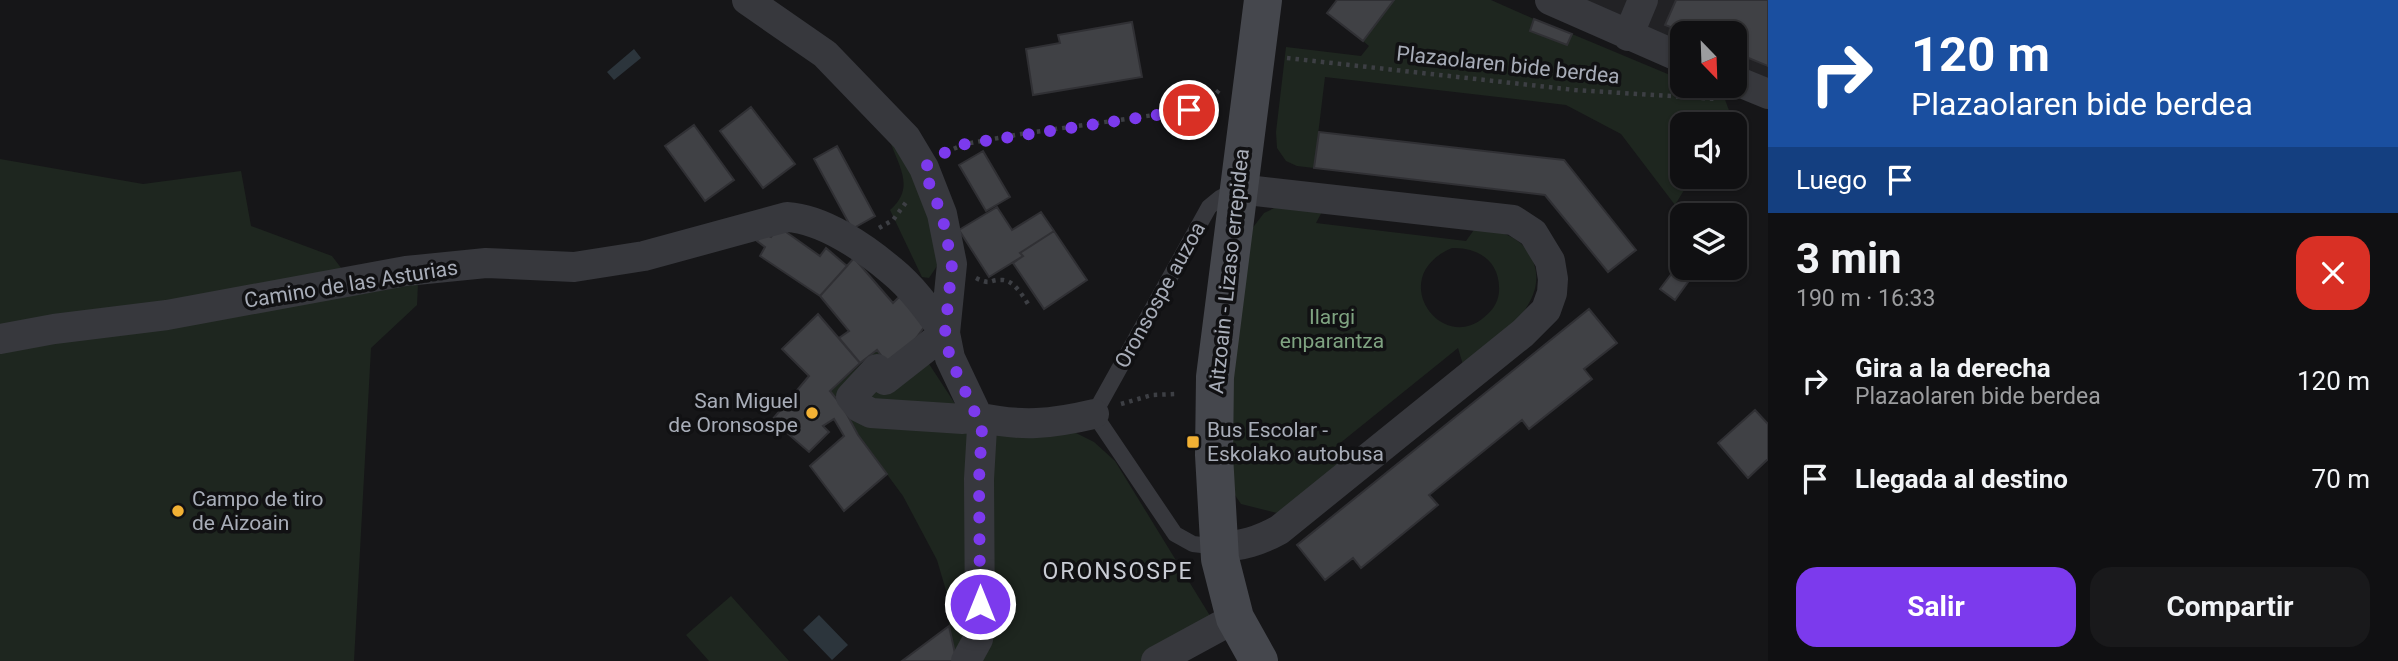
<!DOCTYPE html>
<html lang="es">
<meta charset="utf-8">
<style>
body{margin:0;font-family:Roboto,sans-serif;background:#19191b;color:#f1f3f6;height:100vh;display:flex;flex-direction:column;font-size:26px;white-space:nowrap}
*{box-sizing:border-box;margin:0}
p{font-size:23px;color:#9c9d9f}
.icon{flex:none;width:38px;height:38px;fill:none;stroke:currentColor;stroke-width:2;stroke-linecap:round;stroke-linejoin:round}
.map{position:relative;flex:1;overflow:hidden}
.details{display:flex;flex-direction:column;background:#101012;width:630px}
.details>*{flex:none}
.guide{background:#1a4fa0;color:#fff;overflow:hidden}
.needle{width:46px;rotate:157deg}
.buttons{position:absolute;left:1670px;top:21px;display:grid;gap:14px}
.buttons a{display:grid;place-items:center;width:77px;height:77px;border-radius:14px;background:#101012;box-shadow:0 2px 5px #0004,0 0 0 2px #303032;font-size:35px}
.pin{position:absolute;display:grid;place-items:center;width:60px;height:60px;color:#fff;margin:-30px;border:4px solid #fff;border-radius:50%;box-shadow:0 2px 7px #0007}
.me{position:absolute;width:77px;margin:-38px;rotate:0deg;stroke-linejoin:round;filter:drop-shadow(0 0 5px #0008)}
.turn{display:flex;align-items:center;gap:24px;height:147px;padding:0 28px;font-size:32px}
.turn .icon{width:91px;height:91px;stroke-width:2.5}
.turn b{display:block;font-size:49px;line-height:60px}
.then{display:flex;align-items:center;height:66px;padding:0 28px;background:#0003;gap:14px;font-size:26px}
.round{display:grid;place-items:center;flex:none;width:74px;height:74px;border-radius:21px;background:#19191b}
.headline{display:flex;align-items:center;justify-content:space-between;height:119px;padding:0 28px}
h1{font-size:42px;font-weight:700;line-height:52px}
.action{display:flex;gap:14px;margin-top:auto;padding:14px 28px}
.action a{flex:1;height:80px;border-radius:21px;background:#7c3aed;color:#fff;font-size:28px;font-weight:700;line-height:80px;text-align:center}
.action a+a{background:#19191b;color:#f1f3f6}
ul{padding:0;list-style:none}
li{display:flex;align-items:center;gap:21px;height:98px;padding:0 28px}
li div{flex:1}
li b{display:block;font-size:26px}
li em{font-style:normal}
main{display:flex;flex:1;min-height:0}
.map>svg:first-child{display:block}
.built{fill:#222225}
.green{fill:#1e261f;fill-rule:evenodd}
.water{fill:#2c353c}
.building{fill:#404145;stroke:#303034;stroke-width:2}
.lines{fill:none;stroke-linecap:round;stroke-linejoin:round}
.path{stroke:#3d3f44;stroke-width:4.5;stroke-dasharray:3.5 5;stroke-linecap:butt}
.lane{stroke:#37383d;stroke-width:16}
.street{stroke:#37383d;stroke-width:30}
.secondary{stroke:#45474d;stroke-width:38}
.route{stroke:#7c3aed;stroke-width:12;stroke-dasharray:0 21.6}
.poi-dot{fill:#f2b134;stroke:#111113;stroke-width:2.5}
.labels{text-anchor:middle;stroke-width:7;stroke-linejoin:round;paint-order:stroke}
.street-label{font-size:21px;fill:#a8adb8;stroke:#111113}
.park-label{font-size:21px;fill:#7fa381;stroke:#111113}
.poi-label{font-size:21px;fill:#a8adb8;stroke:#111113;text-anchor:start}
.neighbourhood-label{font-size:23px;letter-spacing:2px;fill:#c9ccd4;stroke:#111113}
</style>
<main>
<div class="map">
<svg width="1768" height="661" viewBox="0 0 1768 661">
<rect width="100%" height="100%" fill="#161618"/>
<path class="built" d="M1550 0H1768V94L1734 80V33H1682V58Z"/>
<path class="green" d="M1394 0H1491L1534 19 1531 31 1567 45 1572 34 1682 80V86H1696L1724 97 1730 113 1724 124H1682V177H1692L1675 205 1621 134 1566 105 1325 77 1314 168 1297 166 1286 161 1277 148 1276 132 1286 47 1361 56 1369 46 1363 41Z
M901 140 929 201 939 263 929 278 922 277 890 210C914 189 901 170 891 144Z
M0 159 143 184 241 171 251 226 332 256 361 294 418 284 417 305 371 348 354 661H0Z
M1289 201 1325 206 1316 223 1466 241 1476 227C1501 232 1522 235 1533 261 1551 304 1492 344 1464 368L1458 348 1334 448 1340 469 1277 513 1241 504 1226 482 1242 267 1251 230 1264 213ZM1452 248C1479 247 1501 262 1499 292 1498 304 1491 312 1482 319 1439 352 1386 276 1452 248Z
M914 341 969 425 1072 431 1094 442 1115 461 1212 619 1143 661H956L949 626 950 604 937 560 903 496 858 435 843 407 830 391 877 350 886 361Z
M731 596 789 661H709L686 635Z"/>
<path class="water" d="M634 49 641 58 614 80 607 72Z
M819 615 848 645 832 660 803 630Z"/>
<path class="building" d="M1337 0H1394L1363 41 1327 13Z
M1676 0H1768V66L1734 52V33H1686L1665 25Z
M1534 19 1572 34 1567 45 1530 31Z
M1132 22 1142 77 1033 95 1026 49 1060 43 1058 35Z
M751 107 795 164 763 188 720 131Z
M694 125 734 180 705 201 665 146Z
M1319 132 1564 160 1636 250 1608 272 1545 195 1314 168Z
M837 146 875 216 852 229 814 159Z
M983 151 1010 197 986 211 959 165Z
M997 207 1012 230 1041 212 1054 231 1020 253 1023 256 989 277 959 230Z
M779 227 820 256 826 248 847 266 820 296 760 256 765 247 757 241 763 233 771 237Z
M1054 231 1087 280 1044 309 1013 263 1023 256 1020 253Z
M854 258 893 303 903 293 927 323 914 341 886 362 877 350 860 363 839 338 849 331 820 296Z
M1682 260V268H1698L1675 300 1660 289Z
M1589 309 1617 343 1584 369 1592 379 1529 429 1522 420 1429 495 1438 505 1361 568 1353 558 1325 580 1297 545Z
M818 314 860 363 830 391 843 407 858 435 887 474 844 511 810 466 844 436 834 419 823 426 829 432 809 452 772 420 809 376 782 349Z
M1755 410 1768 424V459L1748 478 1718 443Z
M949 626 956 658 954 661H902Z"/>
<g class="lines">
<path class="path" d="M1287 58 1575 90 1717 99
M946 152 965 144 1021 134 1189 110 1209 102 1220 89
M879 228 893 220 907 201
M976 278C992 286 989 279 1003 280 1015 281 1024 298 1030 307
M1121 404 1152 395 1175 394"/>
<path class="lane" d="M1219 547 1193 544 1175 534 1094 414 1209 207 1220 198 1236 190"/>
<path class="street" d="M747 0 825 54 906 138 924 168 942 214 952 264 945 333 950 358 978 417C1021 427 1052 424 1094 414
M1550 0 1682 58
M1628 36 1643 0
M1734 80 1768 94
M945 333 885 380 877 369 851 397 859 407 871 413 963 419 978 417 982 428 979 479 980 629 978 639 966 661
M0 339 54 329 167 315 406 271 486 263 574 267 644 256 787 217C823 219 865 248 892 271 913 288 929 311 945 333
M1219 547C1242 546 1259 541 1279 530L1523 333 1546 310 1552 293 1553 279 1550 261 1533 233 1513 220 1238 189
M1156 661 1235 618"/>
<path class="secondary" d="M1259 661 1235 618 1220 559 1214 455 1215 377 1263 0"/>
</g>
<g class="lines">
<path class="route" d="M980 604 979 479 982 428 950 358 945 333 952 264 942 215 923 168 946 152 965 144 1189 110"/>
</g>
<g class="poi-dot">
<circle cx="812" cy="413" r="7"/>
<rect x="1186" y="435" width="14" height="14" rx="3.5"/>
<circle cx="178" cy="511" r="7"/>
</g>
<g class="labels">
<g class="street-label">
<text transform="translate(1508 65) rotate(6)" y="7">Plazaolaren bide berdea</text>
<text transform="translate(1229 271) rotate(-84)" y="7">Aitzoain - Lizaso errepidea</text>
<text transform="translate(351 284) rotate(-9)" y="7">Camino de las Asturias</text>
<text transform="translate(1160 295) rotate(-61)" y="7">Oronsospe auzoa</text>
</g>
<g class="park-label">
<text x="1332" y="324">Ilargi<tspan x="1332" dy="24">enparantza</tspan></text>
</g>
<g class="poi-label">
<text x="798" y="408" text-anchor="end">San Miguel<tspan x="798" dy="24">de Oronsospe</tspan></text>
<text x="1207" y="437">Bus Escolar -<tspan x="1207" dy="24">Eskolako autobusa</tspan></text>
<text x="192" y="506">Campo de tiro<tspan x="192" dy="24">de Aizoain</tspan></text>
</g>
<g class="neighbourhood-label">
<text x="1118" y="579">ORONSOSPE</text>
</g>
</g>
</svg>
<div class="buttons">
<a><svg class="needle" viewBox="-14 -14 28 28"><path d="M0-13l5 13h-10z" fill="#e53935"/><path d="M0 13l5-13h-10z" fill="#9c9d9f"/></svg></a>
<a><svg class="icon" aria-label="sound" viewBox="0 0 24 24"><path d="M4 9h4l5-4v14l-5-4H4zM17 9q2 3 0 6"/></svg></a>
<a><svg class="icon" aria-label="layers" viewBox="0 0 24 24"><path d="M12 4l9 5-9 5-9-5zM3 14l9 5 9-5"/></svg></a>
</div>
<div class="pin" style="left:1189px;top:110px;background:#d93025"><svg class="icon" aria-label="arrive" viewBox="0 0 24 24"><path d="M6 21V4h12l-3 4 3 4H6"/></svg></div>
<svg class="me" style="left:980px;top:604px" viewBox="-20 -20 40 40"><circle r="17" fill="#7c3aed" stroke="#fff" stroke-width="3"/><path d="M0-11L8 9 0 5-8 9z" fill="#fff"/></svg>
</div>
<section class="details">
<div class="guide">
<div class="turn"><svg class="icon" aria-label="right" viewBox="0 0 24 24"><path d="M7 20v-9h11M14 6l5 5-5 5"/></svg><div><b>120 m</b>Plazaolaren bide berdea</div></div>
<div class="then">Luego<svg class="icon" aria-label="arrive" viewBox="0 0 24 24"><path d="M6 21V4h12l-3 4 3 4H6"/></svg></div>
</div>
<div class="headline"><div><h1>3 min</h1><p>190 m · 16:33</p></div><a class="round" style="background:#d93025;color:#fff"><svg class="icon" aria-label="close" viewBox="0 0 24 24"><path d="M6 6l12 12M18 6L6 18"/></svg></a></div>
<ul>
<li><svg class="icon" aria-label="right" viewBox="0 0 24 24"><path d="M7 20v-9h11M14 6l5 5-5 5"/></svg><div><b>Gira a la derecha</b><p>Plazaolaren bide berdea</p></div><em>120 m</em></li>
<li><svg class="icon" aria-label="arrive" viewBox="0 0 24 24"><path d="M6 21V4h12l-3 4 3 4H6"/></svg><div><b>Llegada al destino</b></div><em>70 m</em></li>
</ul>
<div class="action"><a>Salir</a><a>Compartir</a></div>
</section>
</main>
